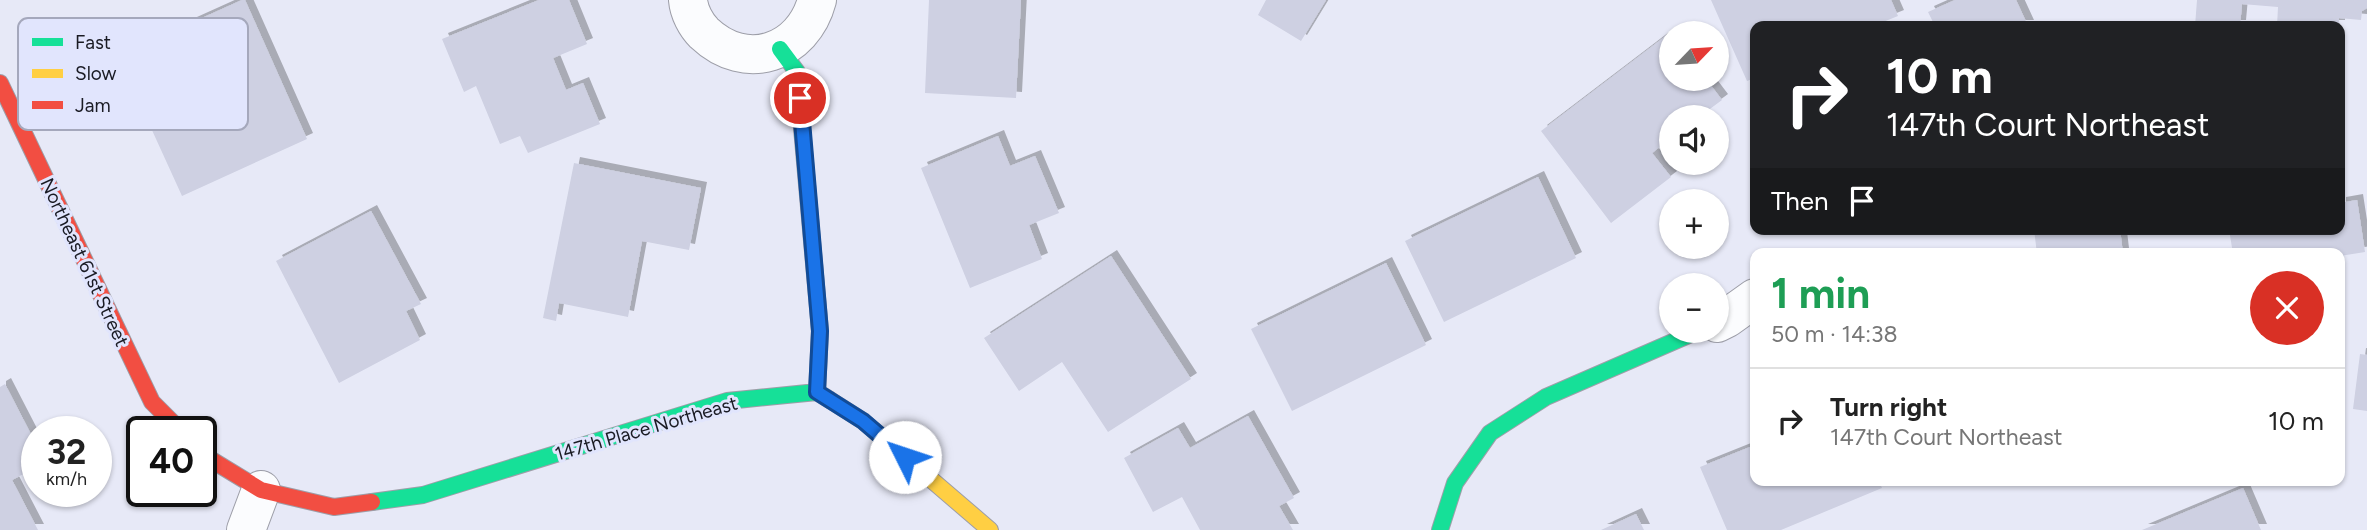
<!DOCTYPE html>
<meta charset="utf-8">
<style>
body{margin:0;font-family:Figtree,sans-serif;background:#f6f6f6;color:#222;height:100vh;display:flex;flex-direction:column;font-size:26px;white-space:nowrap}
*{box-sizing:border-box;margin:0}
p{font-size:23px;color:#767676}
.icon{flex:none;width:38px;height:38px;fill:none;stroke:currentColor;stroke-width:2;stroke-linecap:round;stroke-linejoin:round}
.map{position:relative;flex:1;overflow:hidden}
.side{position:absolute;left:1750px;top:248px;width:595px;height:238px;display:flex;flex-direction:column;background:#fff;border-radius:14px;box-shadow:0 2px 5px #0004}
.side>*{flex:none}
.guide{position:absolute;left:1750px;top:21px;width:595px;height:214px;border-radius:14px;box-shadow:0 2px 5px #0004;background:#202124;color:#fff;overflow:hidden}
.needle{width:46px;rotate:65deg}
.tools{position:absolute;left:1659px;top:21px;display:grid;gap:14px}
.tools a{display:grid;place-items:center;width:70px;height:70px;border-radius:50%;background:#fff;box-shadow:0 2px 5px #0004;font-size:35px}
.speed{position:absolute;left:21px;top:416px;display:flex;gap:14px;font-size:35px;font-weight:700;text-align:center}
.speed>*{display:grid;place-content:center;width:91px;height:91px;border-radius:50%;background:#fff;box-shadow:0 2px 5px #0004;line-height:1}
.speed small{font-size:18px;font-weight:400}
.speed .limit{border:4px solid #111;border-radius:10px;background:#fff;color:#111}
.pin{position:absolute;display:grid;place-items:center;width:60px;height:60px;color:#fff;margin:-30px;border:4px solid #fff;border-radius:50%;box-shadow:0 2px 7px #0007}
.me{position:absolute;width:77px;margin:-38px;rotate:311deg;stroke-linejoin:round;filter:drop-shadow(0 0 5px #0008)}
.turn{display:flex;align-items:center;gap:24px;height:147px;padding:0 21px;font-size:32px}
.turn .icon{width:91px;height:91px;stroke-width:2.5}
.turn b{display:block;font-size:49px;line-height:60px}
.then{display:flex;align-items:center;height:66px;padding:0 21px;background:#0003;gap:14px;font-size:26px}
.round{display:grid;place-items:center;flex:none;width:74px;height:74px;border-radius:37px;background:#f6f6f6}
.overview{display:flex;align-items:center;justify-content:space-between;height:119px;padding:0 21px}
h1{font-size:42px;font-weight:700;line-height:52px;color:#1e9e55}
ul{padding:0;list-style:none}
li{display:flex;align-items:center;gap:21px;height:105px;padding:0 21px;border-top:2px solid #e0e0e0}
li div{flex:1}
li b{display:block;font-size:26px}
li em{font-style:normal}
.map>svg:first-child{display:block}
.building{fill:#ced0e2;filter:url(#shadow)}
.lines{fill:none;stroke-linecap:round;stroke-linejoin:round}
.street-casing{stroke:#9d9ea8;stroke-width:40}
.fast-casing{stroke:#9d9ea8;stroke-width:18}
.slow-casing{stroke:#9d9ea8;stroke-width:18}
.jam-casing{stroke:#9d9ea8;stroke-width:18}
.street{stroke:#fbfcfe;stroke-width:38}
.fast{stroke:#16e098;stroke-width:16}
.slow{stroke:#ffcf43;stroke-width:16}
.jam{stroke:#f24e42;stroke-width:16}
.route-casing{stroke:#114b97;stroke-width:18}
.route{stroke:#1a73e8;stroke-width:12}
.labels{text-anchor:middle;stroke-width:6;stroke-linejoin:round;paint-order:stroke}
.street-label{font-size:19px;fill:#1a1b24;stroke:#e1e5fd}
.key{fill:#e1e5fd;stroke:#a5a8bc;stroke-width:2}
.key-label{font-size:19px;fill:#1a1b24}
</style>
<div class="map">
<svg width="2367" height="530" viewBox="0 0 2367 530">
<defs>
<filter id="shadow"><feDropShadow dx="6" dy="-6" stdDeviation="0" flood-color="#0004"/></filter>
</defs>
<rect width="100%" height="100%" fill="#e7e9f7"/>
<path class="building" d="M242 0H245L307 139 182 196 146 117 178 102 151 41Z
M539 0H569L587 44 553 58 566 90 583 83 600 124 528 153 520 136 500 144 476 86 464 92 442 39Z
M929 0H1021L1016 98 925 93Z
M1266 0H1326L1301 41 1258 15Z
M1711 0H1891L1898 16 1873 26H1755V78L1747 81Z
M1955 0H2016L2028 26H1935L1928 12Z
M2197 0H2367V8L2362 11 2361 20 2339 18V26H2277L2278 7 2242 4 2240 26H2195Z
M1671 32V79H1706L1722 100 1699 117H1671V138L1652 153 1671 177 1611 223 1541 131Z
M998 136 1010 166 1035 156 1059 213 1029 225 1042 259 970 288 921 168Z
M574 163 701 188 689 250 642 241 628 317 559 303 556 321 543 318Z
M1538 177 1576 258 1444 322 1405 241Z
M2357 200 2365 252 2340 256V254H2233L2229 229H2340V203Z
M371 211 421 304 406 311 420 340 339 383 276 261Z
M2034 229H2120L2123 254H2037Z
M1111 256 1191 379 1108 432 1062 362 1019 391 984 338Z
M1386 263 1426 345 1292 411 1251 329Z
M2360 354 2367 355V411L2353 409Z
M5 384 37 446V467L12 480 38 530H0V387Z
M1248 416 1294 498 1279 506 1293 530H1200L1182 497 1153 512 1124 458 1178 428 1190 448Z
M1755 445V481H1879L1882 488 1781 530H1727L1700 467Z
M2243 488 2261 530H2142Z
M1636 514 1644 530H1601Z"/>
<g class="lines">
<g class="street-casing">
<path id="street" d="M688 0C689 12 696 25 704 33 746 73 803 53 817 0
M1717 323 1727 318 1755 298
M246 530 261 490"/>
</g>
<g class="fast-casing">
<path id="fast" d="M780 49 797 72 820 331 817 392
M372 502 423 495 727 401 817 392 830 400
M1440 530 1455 483 1490 433 1546 397 1698 331"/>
</g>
<g class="slow-casing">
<path id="slow" d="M830 400 863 421 990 530"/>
</g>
<g class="jam-casing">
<path id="jam" d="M0 83 152 402 182 432
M201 451 210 459 261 490 334 507 372 502"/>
</g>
<use href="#street" class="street"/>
<use href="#fast" class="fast"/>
<use href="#slow" class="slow"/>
<use href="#jam" class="jam"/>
</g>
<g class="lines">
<g class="route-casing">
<path id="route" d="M800 98 820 331 817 392 863 421 905 457"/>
</g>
<use href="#route" class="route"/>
</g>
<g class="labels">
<g class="street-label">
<text transform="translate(85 262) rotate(65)" y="7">Northeast 61st Street</text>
<text transform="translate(646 428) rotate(-16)" y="7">147th Place Northeast</text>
</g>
</g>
<rect x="18" y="18" width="230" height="112" rx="10" class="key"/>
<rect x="32" y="38" width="31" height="8" fill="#16e098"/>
<rect x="32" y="69" width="31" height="9" fill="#ffcf43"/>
<rect x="32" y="101" width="31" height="8" fill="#f24e42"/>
<g class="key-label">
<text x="75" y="49">Fast</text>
<text x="75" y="80">Slow</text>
<text x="75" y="112">Jam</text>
</g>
</svg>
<div class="tools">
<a><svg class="needle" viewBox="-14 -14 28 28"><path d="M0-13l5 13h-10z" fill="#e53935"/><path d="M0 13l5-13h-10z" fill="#767676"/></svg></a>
<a><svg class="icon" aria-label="sound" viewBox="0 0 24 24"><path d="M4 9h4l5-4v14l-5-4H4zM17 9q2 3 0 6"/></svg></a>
<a>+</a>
<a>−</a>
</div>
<div class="speed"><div>32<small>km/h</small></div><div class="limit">40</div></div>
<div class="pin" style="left:800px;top:98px;background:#d93025"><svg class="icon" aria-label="arrive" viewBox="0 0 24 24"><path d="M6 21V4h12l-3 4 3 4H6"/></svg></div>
<svg class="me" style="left:905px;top:457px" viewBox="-20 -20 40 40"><circle r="19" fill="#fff"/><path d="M0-13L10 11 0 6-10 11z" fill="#1a73e8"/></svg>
<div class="guide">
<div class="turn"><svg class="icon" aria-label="right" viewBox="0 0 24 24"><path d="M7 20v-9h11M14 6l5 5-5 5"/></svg><div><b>10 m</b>147th Court Northeast</div></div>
<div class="then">Then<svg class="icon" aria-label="arrive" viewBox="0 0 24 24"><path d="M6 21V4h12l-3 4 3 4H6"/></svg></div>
</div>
<section class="side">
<div class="overview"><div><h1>1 min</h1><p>50 m · 14:38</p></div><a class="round" style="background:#d93025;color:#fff"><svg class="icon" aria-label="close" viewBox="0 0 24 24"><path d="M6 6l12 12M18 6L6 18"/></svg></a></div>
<ul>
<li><svg class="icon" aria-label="right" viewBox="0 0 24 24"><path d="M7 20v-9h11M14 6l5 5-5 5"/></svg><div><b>Turn right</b><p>147th Court Northeast</p></div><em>10 m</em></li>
</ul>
</section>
</div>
